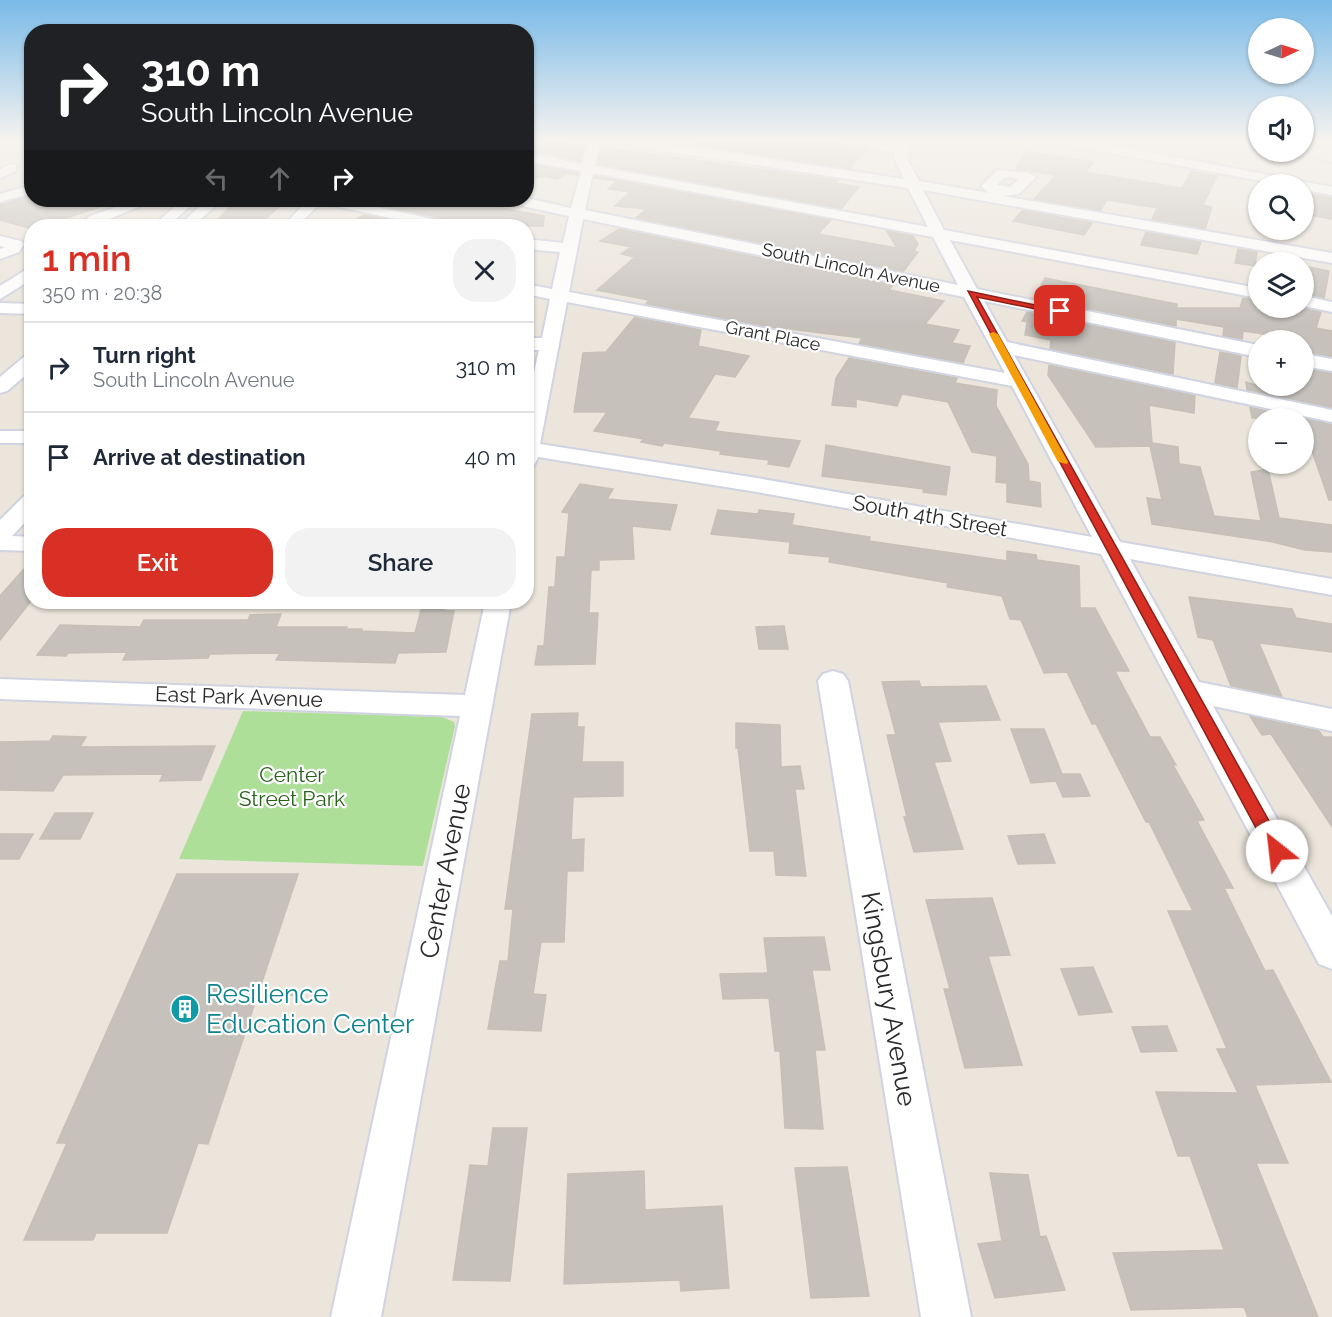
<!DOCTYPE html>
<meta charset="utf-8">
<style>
body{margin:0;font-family:Raleway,sans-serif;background:#f2f2f3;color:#1f2937;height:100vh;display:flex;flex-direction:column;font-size:22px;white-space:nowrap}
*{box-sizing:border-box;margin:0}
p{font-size:20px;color:#747a83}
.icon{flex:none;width:33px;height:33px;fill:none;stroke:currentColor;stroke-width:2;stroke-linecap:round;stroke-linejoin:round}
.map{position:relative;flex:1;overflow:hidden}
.panel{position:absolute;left:24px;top:219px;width:510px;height:390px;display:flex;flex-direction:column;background:#fff;border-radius:24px;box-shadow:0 2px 4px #0004}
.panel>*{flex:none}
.top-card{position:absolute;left:24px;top:24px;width:510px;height:183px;border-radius:24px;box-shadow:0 2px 4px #0004;background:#202124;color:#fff;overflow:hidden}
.needle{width:39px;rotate:86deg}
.tools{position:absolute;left:1248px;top:18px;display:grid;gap:12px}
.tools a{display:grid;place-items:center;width:66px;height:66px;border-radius:50%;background:#fff;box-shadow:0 2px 4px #0004;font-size:30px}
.pin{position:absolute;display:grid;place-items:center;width:51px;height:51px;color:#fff;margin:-26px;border-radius:12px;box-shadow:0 3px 9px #0006}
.me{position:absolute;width:66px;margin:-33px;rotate:331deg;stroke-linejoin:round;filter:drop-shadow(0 0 4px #0008)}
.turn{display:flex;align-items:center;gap:21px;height:126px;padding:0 18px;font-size:27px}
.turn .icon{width:78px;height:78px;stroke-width:2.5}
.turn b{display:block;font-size:42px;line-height:51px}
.lanes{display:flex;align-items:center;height:57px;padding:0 18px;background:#0003;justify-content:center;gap:30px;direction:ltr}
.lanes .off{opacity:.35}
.round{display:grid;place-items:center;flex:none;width:63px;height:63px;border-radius:24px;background:#f2f2f3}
.head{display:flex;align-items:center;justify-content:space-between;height:102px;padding:0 18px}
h1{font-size:36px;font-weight:600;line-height:45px;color:#d93025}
.button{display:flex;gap:12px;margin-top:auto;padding:12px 18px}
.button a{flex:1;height:69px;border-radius:24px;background:#d93025;color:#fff;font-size:24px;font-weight:600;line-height:69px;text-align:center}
.button a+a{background:#f2f2f3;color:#1f2937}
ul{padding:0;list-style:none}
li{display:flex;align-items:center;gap:18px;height:90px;padding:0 18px;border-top:2px solid #e0e1e3}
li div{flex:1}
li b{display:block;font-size:22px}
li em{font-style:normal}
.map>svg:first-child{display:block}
.green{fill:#aedf99}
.building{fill:#c6c1bb;stroke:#c6c0b5;stroke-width:1.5}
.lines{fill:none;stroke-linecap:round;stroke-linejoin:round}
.minor-casing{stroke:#d0d3e1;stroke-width:4}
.path-far2{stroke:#c7c7c7;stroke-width:1.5;stroke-dasharray:2 1.5;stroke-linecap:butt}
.path-far1{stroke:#c7c7c7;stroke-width:4.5;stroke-dasharray:5 4;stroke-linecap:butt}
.path{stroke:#c7c7c7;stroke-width:6;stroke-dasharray:7 4.5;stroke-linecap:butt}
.minor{fill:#fff;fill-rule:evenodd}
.rail-casing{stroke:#9ea0b2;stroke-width:3}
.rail{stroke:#fff;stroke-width:2;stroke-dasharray:7;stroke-linecap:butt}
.route{fill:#d93025;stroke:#8d1f18;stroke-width:1.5}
.slow{fill:#f59e0b}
.labels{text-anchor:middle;stroke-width:4.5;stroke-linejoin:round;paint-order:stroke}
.far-street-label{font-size:18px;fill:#292929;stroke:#fff}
.street-label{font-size:21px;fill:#292929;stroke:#fff}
.park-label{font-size:21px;fill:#28621c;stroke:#fff}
.near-street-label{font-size:26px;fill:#292929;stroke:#fff}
.near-culture-label{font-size:26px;fill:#0d838f;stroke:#fff;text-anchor:start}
</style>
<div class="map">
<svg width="1332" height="1317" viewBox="0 0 1332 1317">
<rect width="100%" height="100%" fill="#ebe5db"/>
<path class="green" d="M243 711 442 717 454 722 455 726 423 866 179 859Z"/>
<path class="building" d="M544 142 585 145 580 161 532 152Z
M693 142H844L852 148 867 150 849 169 690 145Z
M601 147 838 180 835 183 859 187 841 209 598 164Z
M1025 151 1094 162 1085 172 1182 188 1191 171 1217 176 1203 205 1212 207 1205 229 1152 219 1157 208 1107 200 1100 211 1034 199 1056 175 1016 169Z
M526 163 578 173V175L566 174 557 179 540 176 526 183Z
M595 176 831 220 818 234 897 248 887 231 913 236 918 244 914 251 918 252 903 272 636 218 646 209 615 206 630 192 608 189 617 181 594 178Z
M1304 193 1332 198V219L1304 214Z
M32 195V200H113V203L32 229 0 220V205Z
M236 200H287L258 225H213Z
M395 200H460L544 216 543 226H457L448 220 382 206Z
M1023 210 1092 223 1084 235 1013 221Z
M365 215 420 226H341Z
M619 229 893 285 889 290 944 301 925 324 959 330 952 343 970 346 963 363 859 344 862 338 764 326 646 304 649 300 597 290 635 257 621 254 632 247 600 241Z
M1146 232 1201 242 1197 254 1141 245Z
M1238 249 1257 252 1255 266 1235 263Z
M1304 266 1329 271 1324 298 1304 294Z
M1045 278 1177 304V308H1240L1243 298 1258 300V308H1302L1321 312 1316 328 1332 331V357L1304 352V340L1243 331 1242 340 1223 336 1224 327 1176 319V326L1034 298Z
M1027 312 1175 342 1173 374 1050 349 1051 340 1025 335 1027 322 1022 321Z
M635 317 701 330 698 346 749 356 735 377 715 374 688 418 719 422 715 431 800 441 789 467 768 464 769 460 720 454 721 451 664 443 662 446 641 442 644 439 594 431 607 412H574L583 353 606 352Z
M1220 352 1241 356 1237 388 1215 383Z
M849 358 957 378 955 383 997 390 996 406 1028 464 1029 481 1040 483 1041 507 1007 502V483L996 482 997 456 972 452 948 402 902 394 897 406 856 399V407L832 405 836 378Z
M1049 365 1195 395 1194 413 1149 405 1152 443 1178 447 1179 464 1200 467 1214 516 1261 521 1251 472 1268 469 1279 518 1332 525V552L1305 550 1273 542 1152 524 1147 498 1162 500 1150 446 1096 447 1048 375Z
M1304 368 1332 373V408L1247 390 1246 382 1258 386H1304Z
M1250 407 1332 424V500H1329L1304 428V418H1252Z
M826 445 950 467 946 495 923 492 924 489 822 476Z
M580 484 613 489 607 499 677 505 670 530 632 526 634 559 599 560V570H591L589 613H598L595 664 535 665 538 646H544L549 587H555L557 557H565L569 513 562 512Z
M718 510 758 514 759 510 794 514 792 525 870 537 869 541 1007 561V551L1036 555 1037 560 1079 566 1080 608H1095L1129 671H1115L1150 737H1160L1176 765H1173L1204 820 1197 821 1233 888H1224L1265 971 1273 970 1331 1082 1255 1085 1288 1163H1256L1318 1317H1248L1244 1307 1131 1310 1113 1253 1224 1250 1190 1156H1178L1156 1092 1238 1093 1217 1049H1227L1168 911H1193L1149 822H1146L1096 724H1092L1067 672 1044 673 1021 620 1010 619 1002 596 947 587 948 583 829 562 830 557 789 553 790 542 711 534Z
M32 560V600L0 640V596Z
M1189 597 1292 609 1296 618 1332 624V652L1259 643 1282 697 1231 686 1213 640 1198 637Z
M423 602H446L444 611H454L446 652 398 653 395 663 276 660 280 653 210 654 208 658 171 659 123 660 127 652 68 653 66 656 37 655 60 625 140 627 144 620H248L250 615 281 614 276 627H347L346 629H362V631L415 633Z
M784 626 788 649H759L756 627Z
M919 681 921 687 986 686 1000 720 938 722 951 761 934 762 963 849 914 852 904 817H907L887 735H896L882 682Z
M578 713 577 727H584L582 762H623V796L573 797 571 840 584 839 583 871H567L564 942H541L533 994 546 995 541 1031 488 1029 500 961H508L513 909H505L532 714Z
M1250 716 1319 731 1323 737H1332V827L1271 734 1262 735Z
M736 723 780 725 781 767 800 766 804 789H795L806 876 776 875 774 851H750L738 748H736Z
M1011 729H1044L1062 774H1080L1090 796 1063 797 1056 781 1031 783Z
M53 736 86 737 80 747 215 746 201 780 160 781 163 774 63 775 53 791 0 790V742L50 741Z
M55 813H93L80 839H40Z
M0 834H33L19 859H0Z
M1044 834 1055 863 1018 864 1008 836Z
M177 874H298L208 1144 198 1143 167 1233H96L93 1240H24L67 1143H57Z
M992 898 1010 955 988 956 1022 1065 965 1068 944 989H950L926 900Z
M824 937 830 970H812L825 1050H815L823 1129 785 1128 780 1051H775L769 998 723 999 720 974 768 973 764 938Z
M1093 967 1112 1012 1079 1015 1061 969Z
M1167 1026 1177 1051 1141 1052 1132 1027Z
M493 1128H527L510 1281 453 1280 470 1165 488 1166Z
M847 1167 869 1296 811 1298 795 1168Z
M644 1171 645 1210 722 1206 729 1288 681 1291 680 1280 564 1284 568 1174Z
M990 1173 1028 1175 1040 1237 1046 1236 1065 1290 995 1298 978 1244 1002 1241Z"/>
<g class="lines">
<g class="minor-casing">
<path id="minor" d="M588 142H600L595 166 928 227 908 188 629 146 623 142H656L904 179 894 157 895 152 852 146 846 142 899 145 903 142H917L908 150 906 157 919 181 989 193 981 186 997 170 1029 173 1036 177 1019 194 1003 196 1332 253V263L923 190 944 230 1258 288V298L950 240 977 289 1258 345V357L984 301 1007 342 1332 410V422L1014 355 1120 542 1332 579V595L1130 559 1199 682 1332 709V731L1213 706 1332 916V969L1319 964 1101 554 757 492 538 457 534 466 526 468V407L539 350H526V338H542L550 299 526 294V284L552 289 560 252 526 249V239L563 243 569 216 513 204 506 200 526 198 571 208 581 171 526 161V153L582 164ZM593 173 933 237 958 285 585 210ZM1005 177 1019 179 1010 187 997 185ZM583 219 964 297 1005 373 569 292ZM567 302 1012 386 1092 537 757 478 540 444Z
M1068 142H1095L1332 187V195L1304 190V184H1278L1074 146Z
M11 164 16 165V171L0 178V169Z
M32 185V193L0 202V194Z
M136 200H155L93 226H77L90 216Z
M182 200H197L168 226H153Z
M207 200H222L193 226H178Z
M308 200H342L448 222 455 226H429L320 203 298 226H283Z
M0 236 21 241 24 244 19 252 0 259V249L5 247 0 246Z
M32 266V279L0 299V286Z
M1304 296 1332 302V312L1304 306Z
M0 303 32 304V314L0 313Z
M32 354V370L7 391 0 393V377L25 356Z
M1304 354 1332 359V371L1304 366Z
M0 431H32V443H0Z
M32 494V515L12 536 32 537V551L0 550V520L24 496Z
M485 602H511L381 1317H331L460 716 0 699V679L465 695Z
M833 671 843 674 848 681 971 1317H921L818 681 823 674Z"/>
</g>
<path class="path-far2" d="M1232 142 1258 148
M0 143H32
M1275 152 1332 163
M21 155 32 152"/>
<path class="path-far1" d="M271 993 299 994"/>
<path class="path" d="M271 993 299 994"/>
<use href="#minor" class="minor"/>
<g class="rail-casing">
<path id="rail" d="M1329 142 1332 143"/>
</g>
<use href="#rail" class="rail"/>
</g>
<linearGradient id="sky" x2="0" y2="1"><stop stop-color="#79bae8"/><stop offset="0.43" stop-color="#f6f3ef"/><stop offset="1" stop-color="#f6f3ef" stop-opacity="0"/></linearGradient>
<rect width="1332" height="327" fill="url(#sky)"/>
<path class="route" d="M968 291 1064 311 1060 314 977 297 1283 846 1285 851 1283 856H1271Z"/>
<path class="slow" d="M993 332 998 334 1068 462 1067 464 1058 462 989 334Z"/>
<defs>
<g id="building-disc" transform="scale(1.5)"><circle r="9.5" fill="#0f9aa8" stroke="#fff"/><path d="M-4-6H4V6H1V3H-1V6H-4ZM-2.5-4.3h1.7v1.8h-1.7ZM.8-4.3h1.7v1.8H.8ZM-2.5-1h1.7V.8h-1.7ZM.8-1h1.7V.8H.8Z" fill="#fff"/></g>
</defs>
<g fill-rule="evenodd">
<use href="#building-disc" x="185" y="1009"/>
</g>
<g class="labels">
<g class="far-street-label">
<text transform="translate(851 268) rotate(12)" y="6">South Lincoln Avenue</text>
<text transform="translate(773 336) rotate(11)" y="6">Grant Place</text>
</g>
<g class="street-label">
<text transform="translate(930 516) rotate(10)" y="7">South 4th Street</text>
<text transform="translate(239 697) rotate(2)" y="7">East Park Avenue</text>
</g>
<g class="park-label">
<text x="292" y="782">Center<tspan x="292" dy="24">Street Park</tspan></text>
</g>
<g class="near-street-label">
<text transform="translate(445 871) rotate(-79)" y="9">Center Avenue</text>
<text transform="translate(889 999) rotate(80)" y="9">Kingsbury Avenue</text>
</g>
<g class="near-culture-label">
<text x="206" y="1003">Resilience<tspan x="206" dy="30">Education Center</tspan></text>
</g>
</g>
</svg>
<div class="tools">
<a><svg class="needle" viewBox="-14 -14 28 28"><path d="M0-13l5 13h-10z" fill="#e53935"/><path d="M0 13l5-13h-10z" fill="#747a83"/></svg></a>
<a><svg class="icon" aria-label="sound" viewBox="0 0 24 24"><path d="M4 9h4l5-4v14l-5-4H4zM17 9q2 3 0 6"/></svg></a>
<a><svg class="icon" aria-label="search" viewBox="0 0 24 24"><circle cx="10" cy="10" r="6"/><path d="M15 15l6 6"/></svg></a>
<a><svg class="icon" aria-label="layers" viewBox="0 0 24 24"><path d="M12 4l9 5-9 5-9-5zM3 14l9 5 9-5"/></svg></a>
<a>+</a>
<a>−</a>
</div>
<div class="pin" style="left:1060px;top:311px;background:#d93025"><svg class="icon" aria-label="arrive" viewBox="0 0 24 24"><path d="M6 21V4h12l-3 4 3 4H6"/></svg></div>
<svg class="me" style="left:1277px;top:851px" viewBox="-20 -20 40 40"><circle r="19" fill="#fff"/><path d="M0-13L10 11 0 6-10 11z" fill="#d93025"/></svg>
<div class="top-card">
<div class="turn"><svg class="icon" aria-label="right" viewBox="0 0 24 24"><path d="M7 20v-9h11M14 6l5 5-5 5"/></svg><div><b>310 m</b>South Lincoln Avenue</div></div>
<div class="lanes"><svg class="icon off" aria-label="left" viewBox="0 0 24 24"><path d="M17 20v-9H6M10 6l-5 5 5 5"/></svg><svg class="icon off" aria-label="ahead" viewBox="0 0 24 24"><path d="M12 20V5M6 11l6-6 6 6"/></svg><svg class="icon" aria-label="right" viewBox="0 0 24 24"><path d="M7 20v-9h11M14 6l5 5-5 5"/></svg></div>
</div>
<section class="panel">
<div class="head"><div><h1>1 min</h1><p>350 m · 20:38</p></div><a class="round"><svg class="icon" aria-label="close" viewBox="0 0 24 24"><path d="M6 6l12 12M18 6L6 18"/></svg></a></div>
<ul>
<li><svg class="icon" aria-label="right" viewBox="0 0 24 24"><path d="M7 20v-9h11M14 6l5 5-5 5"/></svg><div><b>Turn right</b><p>South Lincoln Avenue</p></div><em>310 m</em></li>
<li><svg class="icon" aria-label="arrive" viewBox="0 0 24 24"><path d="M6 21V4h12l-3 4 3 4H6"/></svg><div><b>Arrive at destination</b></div><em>40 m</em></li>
</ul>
<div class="button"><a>Exit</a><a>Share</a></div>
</section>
</div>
